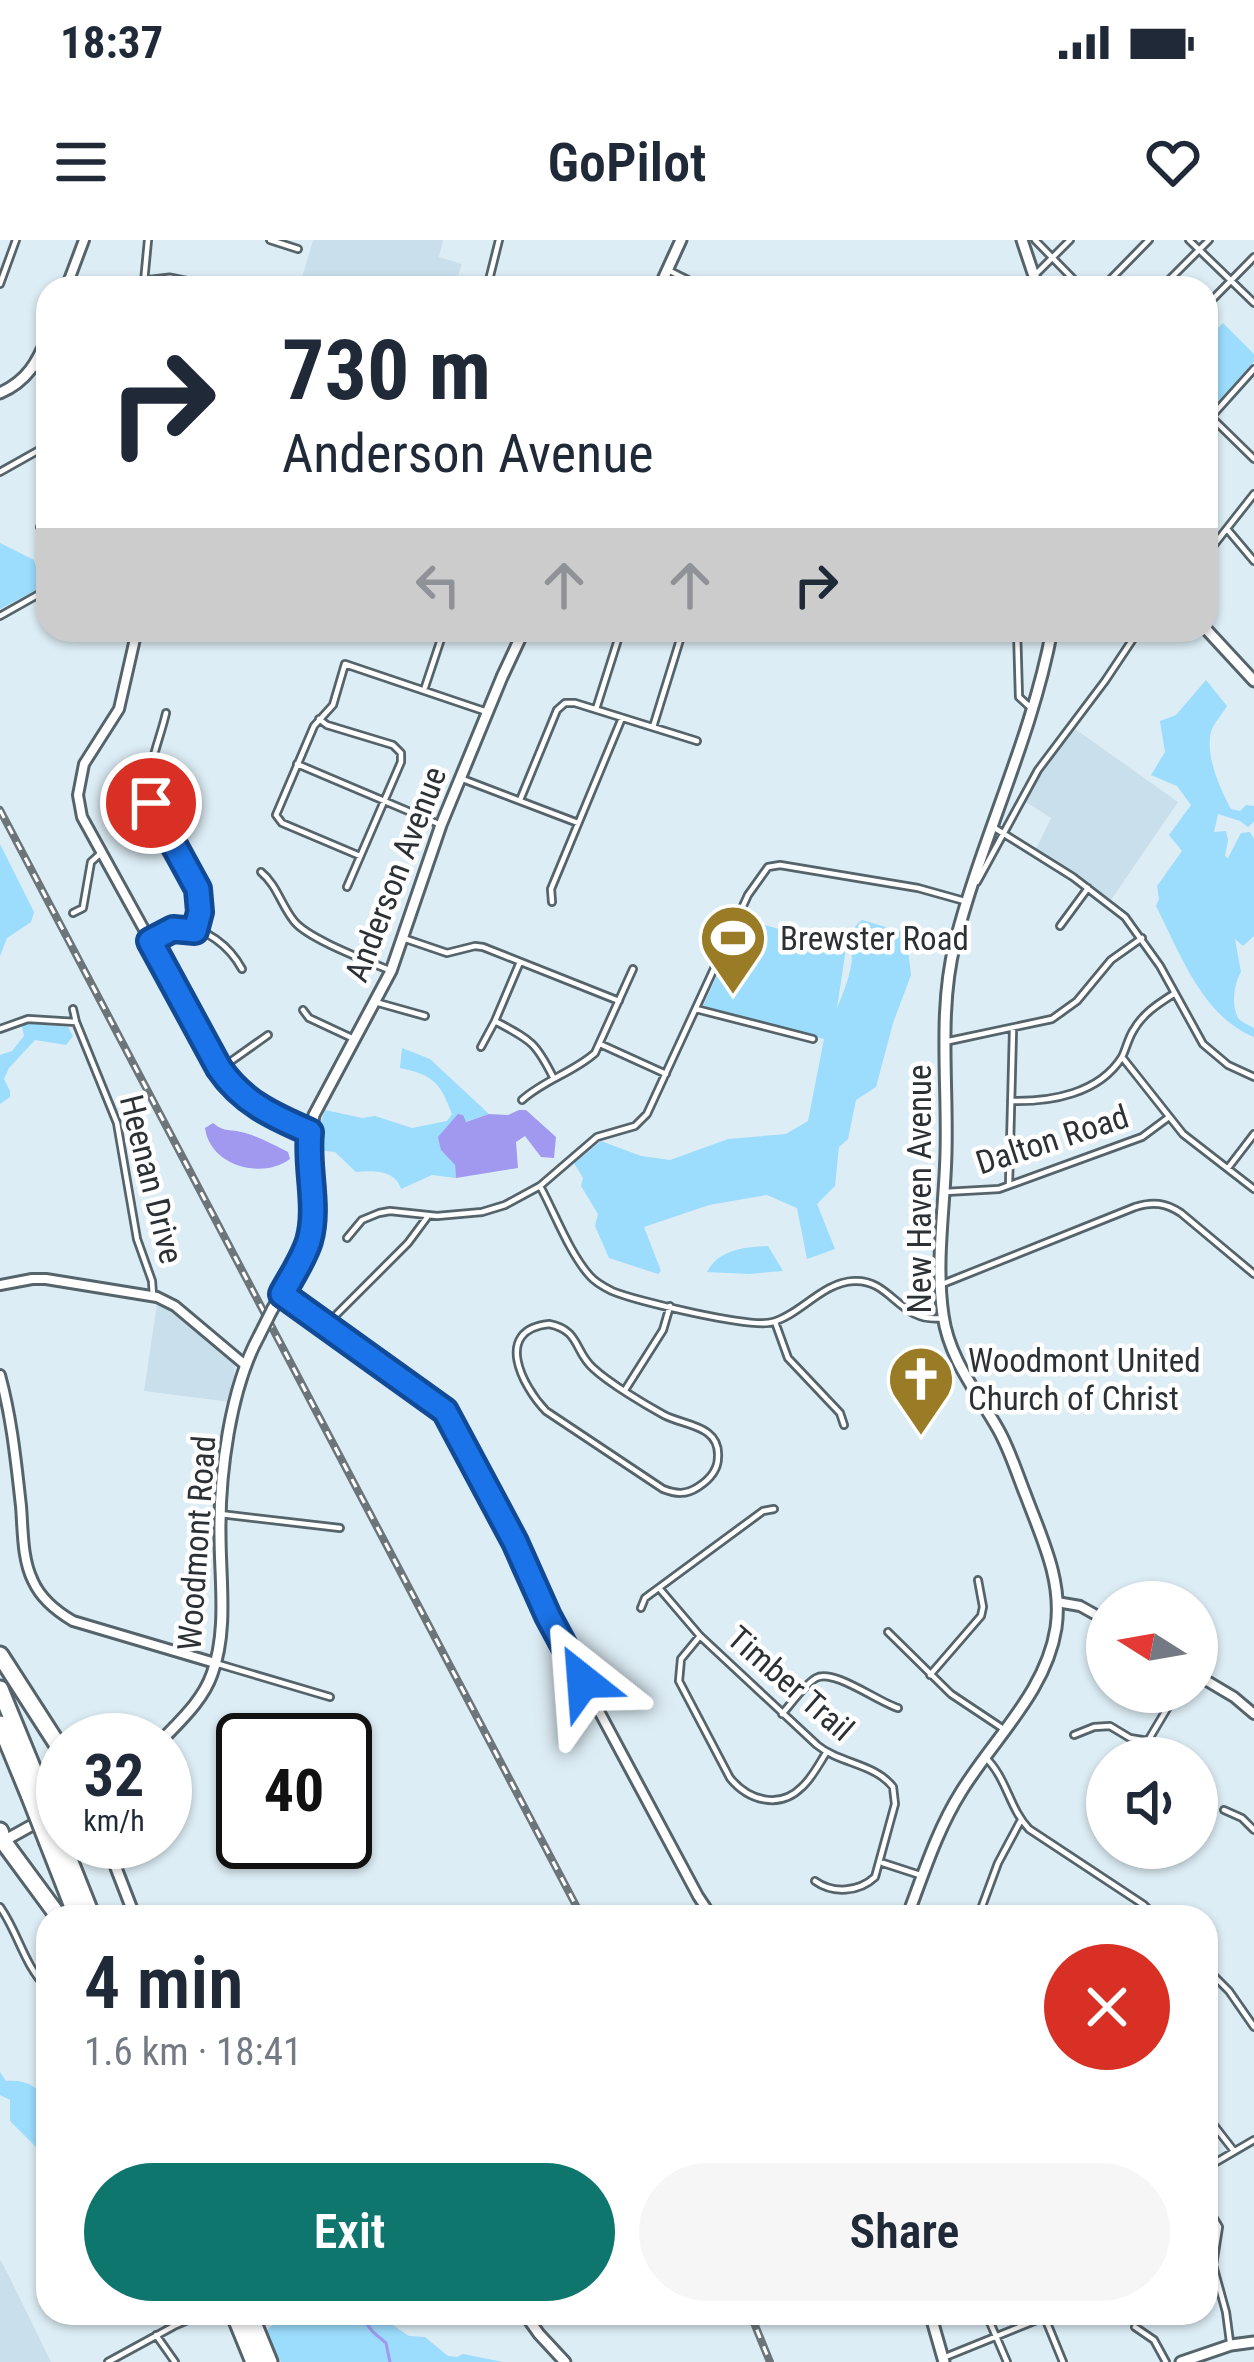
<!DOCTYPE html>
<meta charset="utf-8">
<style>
body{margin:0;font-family:"Roboto Condensed",sans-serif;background:#f6f6f7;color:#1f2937;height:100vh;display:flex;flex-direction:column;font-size:45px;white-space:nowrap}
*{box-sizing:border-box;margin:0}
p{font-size:39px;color:#747a83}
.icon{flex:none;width:66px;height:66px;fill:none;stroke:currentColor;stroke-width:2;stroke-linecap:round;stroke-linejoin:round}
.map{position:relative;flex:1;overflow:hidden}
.side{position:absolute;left:36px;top:1665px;width:1182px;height:420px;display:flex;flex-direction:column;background:#fff;border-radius:36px;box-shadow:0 3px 9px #0004}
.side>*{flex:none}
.top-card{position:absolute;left:36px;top:36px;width:1182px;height:366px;border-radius:36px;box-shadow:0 3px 9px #0004;background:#fff;color:#1f2937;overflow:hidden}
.needle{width:78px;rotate:281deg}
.fabs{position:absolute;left:1086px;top:1341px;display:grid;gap:24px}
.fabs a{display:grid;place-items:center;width:132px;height:132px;border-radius:50%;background:#fff;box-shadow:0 3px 9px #0004;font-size:60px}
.speed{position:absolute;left:36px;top:1473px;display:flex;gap:24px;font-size:60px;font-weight:700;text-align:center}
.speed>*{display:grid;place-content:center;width:156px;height:156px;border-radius:50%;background:#fff;box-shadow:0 3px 9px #0004;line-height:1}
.speed small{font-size:30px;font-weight:400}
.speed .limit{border:6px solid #111;border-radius:18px;background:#fff;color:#111}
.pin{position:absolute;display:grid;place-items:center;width:102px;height:102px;color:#fff;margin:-51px;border:6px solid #fff;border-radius:50%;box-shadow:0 3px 12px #0007}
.me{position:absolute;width:132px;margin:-66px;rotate:332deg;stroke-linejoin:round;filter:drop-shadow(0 0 9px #0008)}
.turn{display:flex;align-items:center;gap:42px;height:252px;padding:0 48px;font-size:54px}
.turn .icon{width:156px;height:156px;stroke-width:2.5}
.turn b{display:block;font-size:84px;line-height:102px}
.lanes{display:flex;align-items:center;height:114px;padding:0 48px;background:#0003;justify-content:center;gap:60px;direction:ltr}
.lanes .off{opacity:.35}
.round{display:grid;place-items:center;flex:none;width:126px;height:126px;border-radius:63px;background:#f6f6f7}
.overview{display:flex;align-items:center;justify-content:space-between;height:204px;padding:0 48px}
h1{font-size:72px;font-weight:600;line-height:90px}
.action{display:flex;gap:24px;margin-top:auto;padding:24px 48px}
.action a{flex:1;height:138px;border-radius:72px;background:#0f766e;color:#fff;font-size:48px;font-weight:600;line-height:138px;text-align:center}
.action a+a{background:#f6f6f7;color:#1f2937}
.status{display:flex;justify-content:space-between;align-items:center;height:84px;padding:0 60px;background:#fff;direction:ltr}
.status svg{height:33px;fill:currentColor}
header{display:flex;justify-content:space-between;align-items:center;height:156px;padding:0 48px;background:#fff;font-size:54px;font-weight:600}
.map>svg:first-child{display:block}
.built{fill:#c9e0ec}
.green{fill:#9cdcfc}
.water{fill:#a099ef}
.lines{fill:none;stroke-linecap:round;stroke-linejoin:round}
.stream{stroke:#a099ef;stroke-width:3}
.minor-casing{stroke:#55636a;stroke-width:10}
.tertiary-casing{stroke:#55636a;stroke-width:14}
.secondary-casing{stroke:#55636a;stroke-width:15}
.motorway-casing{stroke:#55636a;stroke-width:21}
.minor{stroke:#fff;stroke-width:4.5}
.tertiary{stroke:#fff;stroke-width:8}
.secondary{stroke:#fff;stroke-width:9}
.motorway{stroke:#fff;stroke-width:15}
.rail-casing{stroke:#6b757a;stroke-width:8}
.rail{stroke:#fff;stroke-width:3;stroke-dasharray:9;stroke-linecap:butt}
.secondary-bridge-casing{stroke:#55636a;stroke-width:15;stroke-linecap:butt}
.motorway-bridge-casing{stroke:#55636a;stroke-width:21;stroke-linecap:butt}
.secondary-bridge{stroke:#fff;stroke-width:9}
.motorway-bridge{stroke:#fff;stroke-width:15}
.route-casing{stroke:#114b97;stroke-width:30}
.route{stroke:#1a73e8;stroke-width:21}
.labels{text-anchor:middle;stroke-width:9;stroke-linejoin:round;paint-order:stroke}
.street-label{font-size:33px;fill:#2b3134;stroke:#fff}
.poi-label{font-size:33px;fill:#2b3134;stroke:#fff;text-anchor:start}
</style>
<div class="status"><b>18:37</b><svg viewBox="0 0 49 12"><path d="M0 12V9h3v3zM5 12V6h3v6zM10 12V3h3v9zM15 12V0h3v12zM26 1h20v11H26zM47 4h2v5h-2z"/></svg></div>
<header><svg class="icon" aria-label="menu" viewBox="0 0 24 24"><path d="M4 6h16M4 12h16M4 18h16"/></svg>GoPilot<svg class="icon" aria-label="heart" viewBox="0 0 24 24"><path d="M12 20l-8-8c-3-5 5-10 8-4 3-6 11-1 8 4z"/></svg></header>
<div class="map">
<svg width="1254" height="2122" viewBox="0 0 1254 2122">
<rect width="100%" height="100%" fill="#ddedf5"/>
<path class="built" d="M313 0H443L439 17 462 24 454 48H299Z
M1071 486 1178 562 1111 660 1036 609 1051 578 1021 559 1040 527Z
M157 1064 178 1075 235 1126 230 1162 144 1151Z
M0 2019 10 2038 51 2122H0Z"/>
<path class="green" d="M1223 83 1254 114V122L1211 170 1206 165V120L1211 114 1206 109V100Z
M0 303 34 320 42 347 0 369Z
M1206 440 1227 466C1223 473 1213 484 1211 492 1205 515 1220 549 1231 569L1240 571 1246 565 1254 566V582L1248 587 1240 581 1218 574 1214 592 1226 591 1228 600 1225 616 1228 618 1241 593 1250 592 1254 599V696L1243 706 1235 699 1241 732C1234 744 1231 764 1238 778 1240 781 1250 786 1254 788V797C1202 776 1180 713 1156 666L1159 659 1157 646 1182 611 1169 595 1191 565 1177 546 1151 535 1165 512 1160 481 1176 475Z
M0 604 34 672 31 682 7 698 0 716Z
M743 679 846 708 837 768C843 754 851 734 852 718 852 700 846 693 862 680L906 693 911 735 893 783 876 847 856 860 848 899 839 907 835 946 817 964 835 1009 807 1019 797 968 767 955 709 965 644 987 661 1031 658 1034 609 1018 595 986 598 974 581 946 583 938 574 923 601 901 641 916 670 920 728 899 786 894 808 881 824 799 702 768Z
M27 783 68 787 73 796 66 805 35 800 9 828 4 839 10 851V857L0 864V815L12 811 24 796 22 786Z
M402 808 430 819 489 874 465 882 441 910 455 925 456 938 432 935 401 949C396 930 373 930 356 932L335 912 316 910 317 893 325 870 362 878 375 876 412 888 447 881 452 874C440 842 433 835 400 828Z
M768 1006 783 1031 749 1034 707 1032C719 1009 744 1007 768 1006Z
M0 1832 6 1841C58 1837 48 1889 48 1925L40 1911 10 1881V1860L0 1855Z
M275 2073H375L409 2096 425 2097 448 2116 457 2117 463 2114 503 2122H281L274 2111 267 2090 274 2084Z"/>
<path class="water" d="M519 870H526L556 897 554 918 541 917 525 896 516 902 518 928 456 938 455 925 441 910 438 897 458 874 463 875 466 882 489 874 508 875Z
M213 883C224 892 228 889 241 892 253 894 277 906 288 912L290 919C262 940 210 926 205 888Z"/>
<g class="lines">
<path class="stream" d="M358 2073 373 2092 386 2103 390 2122"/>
<g class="minor-casing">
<path id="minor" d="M270 0 298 9
M1035 0 1082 48
M1189 0 1254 63
M668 30 704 48
M1036 34 1070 0
M144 42 148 0
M0 44 16 0
M487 48 499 0
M1102 48 1149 0
M1161 48 1209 0
M1206 66 1254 17
M34 127 48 136
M1206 172 1254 219
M1211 177 1254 129
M0 232 48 205
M40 287 48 278
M1227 289 1254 321
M1206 315 1254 254
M0 376 48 349
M1017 390 1019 457 1031 468
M425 447 444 390
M596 469 621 390
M166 473C159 504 144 531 151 563L198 649 199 672 195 691
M319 479 327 485 393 505 401 513V522L347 647
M653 487 683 390
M297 524 441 585
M460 538 578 583
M520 560 557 470 565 463H575L697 501
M993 587 1073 637 1125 677 1160 726 1203 804 1228 825 1254 837
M360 616 282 583 276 575 314 486 333 465 345 424 487 472
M261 632C277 645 281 665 294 681 308 699 368 721 391 731
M977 642 1038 530 1105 441 1139 390
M552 662 551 649 622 478
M73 673 83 668 91 622 101 613
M1060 686 1088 648
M403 698 447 713 475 706 483 707 619 761
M150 701C159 696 168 689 178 688 205 685 230 707 242 729
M375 762 425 776
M73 769 76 782 117 883 137 999 152 1041 153 1055
M696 769 813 799
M303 770 309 778 354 799
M495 781C530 800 535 801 553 837
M0 789 28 779 76 782
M949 801 1052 779 1077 761 1111 720 1142 698
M600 804 666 834
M481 807 495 781 520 722
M1122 817 1183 894 1254 949
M220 829 268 795
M522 860C544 840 574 832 595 813L633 729
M1011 861C1050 862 1099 854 1122 817 1126 809 1128 799 1133 791 1143 773 1158 764 1175 753
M1228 928 1254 894
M1009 945 1013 790
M541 948C555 974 570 1014 590 1036 596 1043 604 1047 612 1051 636 1061 752 1089 773 1082 801 1074 823 1042 854 1041 892 1039 899 1084 943 1078
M945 952 999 949 1142 897 1169 877
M347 998 362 980 379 973 390 971 437 976 482 972 505 965 540 946 597 897 635 886 647 874 748 655 768 627 780 625 918 648 968 662
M940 1045 1135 967C1153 961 1166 963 1181 973L1254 1034
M775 1082 788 1118 840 1173 844 1185
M549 1084C580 1090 574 1111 593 1128 609 1143 644 1164 664 1175 685 1186 720 1185 718 1217 718 1231 709 1240 698 1247 686 1255 676 1254 663 1249L546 1171C522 1146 493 1090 549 1084Z
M326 1085 408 1003 428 976
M625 1150 663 1090 670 1066
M220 1274 340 1288
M659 1348 700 1396 817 1505C840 1524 874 1523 893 1547L895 1564 875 1637C859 1652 833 1654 815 1641
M641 1368 645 1358 763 1271 774 1269
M888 1392 951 1454 1005 1490
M700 1396 681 1419 679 1441 730 1538C748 1560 779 1570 802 1547 812 1538 819 1524 826 1513
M215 1423 330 1457
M930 1435 981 1376 983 1367 978 1340
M782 1474C792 1463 804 1445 816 1438 833 1428 878 1462 898 1468
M1074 1495 1094 1487 1110 1486 1130 1498 1148 1501 1175 1518
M1149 1499 1177 1452
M985 1517C1007 1538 1009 1568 1029 1589L1144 1665 1156 1677
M1224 1570 1242 1578 1254 1590
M883 1623 923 1636
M0 1667C19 1694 23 1724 48 1749
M978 1677 998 1623 1021 1580
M1206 1728 1229 1751 1254 1787
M1206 1875 1234 1911
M1206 1928 1254 1900
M1206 1965 1219 1987 1213 2025 1226 2072 1230 2102
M986 2073 1007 2122
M1045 2078 1063 2122
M1135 2087 1154 2100 1166 2122
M156 2095 175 2122
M943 2118 1054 2073
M108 2122 174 2086 204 2073"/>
</g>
<g class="tertiary-casing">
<path id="tertiary" d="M66 48 84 0
M137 390 119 469 84 524 78 555 82 577 227 840 257 867 310 892
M0 1045 32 1039H46L157 1057 175 1066 244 1124
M282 1054 358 1111 435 1161 450 1178 515 1302 548 1376 698 1656 712 1677
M0 1135C12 1179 16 1222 21 1266 23 1290 22 1319 33 1341 41 1359 56 1371 73 1381L215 1423
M1057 1362 1080 1366 1107 1381
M1197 1435 1234 1457 1254 1474"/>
</g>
<g class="secondary-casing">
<path id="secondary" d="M1022 0 1038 48
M102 48 170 40 210 48
M659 48 681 0
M0 153C27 141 37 123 48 96
M1206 389 1254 441
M272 1070 306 1009 310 996 313 974 308 907 314 875 391 731 441 585 502 437 524 390
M162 1500C181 1480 203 1460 212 1434 228 1391 220 1340 220 1295 219 1235 230 1149 259 1096
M106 1602 135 1677
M0 1603 63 1568
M907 1677C923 1635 937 1590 961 1552 994 1498 1046 1452 1056 1388 1063 1341 1042 1299 1026 1256 1017 1234 1010 1210 998 1189 977 1152 949 1119 943 1075 935 1022 945 965 946 912 948 843 938 770 955 703 982 597 1032 498 1052 390
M524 2073 539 2094 565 2122
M930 2073 944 2122
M1181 2122 1231 2105 1254 2102"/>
</g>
<g class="motorway-casing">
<path id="motorway" d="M0 1415 63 1513
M0 1449 41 1549
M0 1484 30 1557
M0 1591 3 1601 59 1677
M60 1597 92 1677
M48 1603 77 1677
M234 2073 254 2122
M249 2073 269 2122"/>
</g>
<use href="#minor" class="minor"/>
<use href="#tertiary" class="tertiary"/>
<use href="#secondary" class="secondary"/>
<use href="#motorway" class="motorway"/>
<g class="rail-casing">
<path id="rail" d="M0 570 582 1677
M750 2073 770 2122"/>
</g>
<use href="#rail" class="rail"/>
<g class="secondary-bridge-casing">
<path id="secondary-bridge" d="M259 1096 272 1070"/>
</g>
<g class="motorway-bridge-casing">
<path id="motorway-bridge" d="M41 1549 60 1597
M30 1557 48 1603"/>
</g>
<use href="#secondary-bridge" class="secondary-bridge"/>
<use href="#motorway-bridge" class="motorway-bridge"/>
</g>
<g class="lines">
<g class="route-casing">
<path id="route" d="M151 563 198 649 200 672 195 691 173 689 150 701 219 828C242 862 273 876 310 892 306 928 319 966 309 1001 303 1020 291 1037 282 1054L445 1171 515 1302 548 1376 583 1441"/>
</g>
<use href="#route" class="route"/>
</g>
<defs>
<g id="stadium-pin" transform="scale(3.45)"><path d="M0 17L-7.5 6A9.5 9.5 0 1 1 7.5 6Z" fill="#997c25" stroke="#fff"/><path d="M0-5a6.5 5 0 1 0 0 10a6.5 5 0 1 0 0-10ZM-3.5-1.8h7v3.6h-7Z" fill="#fff"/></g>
<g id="church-pin" transform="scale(3.45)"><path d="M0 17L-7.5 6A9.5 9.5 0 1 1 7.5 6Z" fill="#997c25" stroke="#fff"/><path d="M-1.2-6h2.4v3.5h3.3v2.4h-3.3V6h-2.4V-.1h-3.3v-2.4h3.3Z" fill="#fff"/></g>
</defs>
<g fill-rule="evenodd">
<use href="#stadium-pin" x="733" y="698"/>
<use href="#church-pin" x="921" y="1139"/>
</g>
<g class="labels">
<g class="street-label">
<text transform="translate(395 634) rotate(-69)" y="12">Anderson Avenue</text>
<text transform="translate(1052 899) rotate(-18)" y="12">Dalton Road</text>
<text transform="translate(152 939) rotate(76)" y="12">Heenan Drive</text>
<text transform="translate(919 949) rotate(-90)" y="12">New Haven Avenue</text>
<text transform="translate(196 1303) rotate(-86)" y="12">Woodmont Road</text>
<text transform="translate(791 1443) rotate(41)" y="12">Timber Trail</text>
</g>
<g class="poi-label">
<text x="780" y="710">Brewster Road</text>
<text x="968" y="1132">Woodmont United<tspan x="968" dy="38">Church of Christ</tspan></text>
</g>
</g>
</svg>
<div class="fabs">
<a><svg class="needle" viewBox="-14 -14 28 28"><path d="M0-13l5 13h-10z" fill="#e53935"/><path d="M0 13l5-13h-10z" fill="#747a83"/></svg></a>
<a><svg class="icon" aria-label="sound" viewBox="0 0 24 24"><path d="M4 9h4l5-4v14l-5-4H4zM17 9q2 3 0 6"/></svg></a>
</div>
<div class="speed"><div>32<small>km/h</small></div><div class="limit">40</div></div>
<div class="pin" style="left:151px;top:563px;background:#d93025"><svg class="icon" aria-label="arrive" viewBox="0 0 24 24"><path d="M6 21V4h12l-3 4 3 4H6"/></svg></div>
<svg class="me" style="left:583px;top:1441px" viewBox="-20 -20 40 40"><path d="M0-17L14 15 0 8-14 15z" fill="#1a73e8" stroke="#fff" stroke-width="4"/></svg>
<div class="top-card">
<div class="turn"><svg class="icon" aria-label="right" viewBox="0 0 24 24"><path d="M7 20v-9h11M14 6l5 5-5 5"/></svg><div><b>730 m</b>Anderson Avenue</div></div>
<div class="lanes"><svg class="icon off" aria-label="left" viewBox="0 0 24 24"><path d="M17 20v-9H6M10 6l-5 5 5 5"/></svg><svg class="icon off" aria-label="ahead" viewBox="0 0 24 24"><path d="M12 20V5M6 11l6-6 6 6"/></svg><svg class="icon off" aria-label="ahead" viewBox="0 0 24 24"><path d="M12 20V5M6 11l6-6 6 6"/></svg><svg class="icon" aria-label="right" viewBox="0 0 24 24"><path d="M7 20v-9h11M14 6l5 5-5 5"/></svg></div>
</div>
<section class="side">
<div class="overview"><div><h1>4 min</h1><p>1.6 km · 18:41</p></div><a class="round" style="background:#d93025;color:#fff"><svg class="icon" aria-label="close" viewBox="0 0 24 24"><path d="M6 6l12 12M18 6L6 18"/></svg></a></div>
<div class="action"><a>Exit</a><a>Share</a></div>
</section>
</div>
